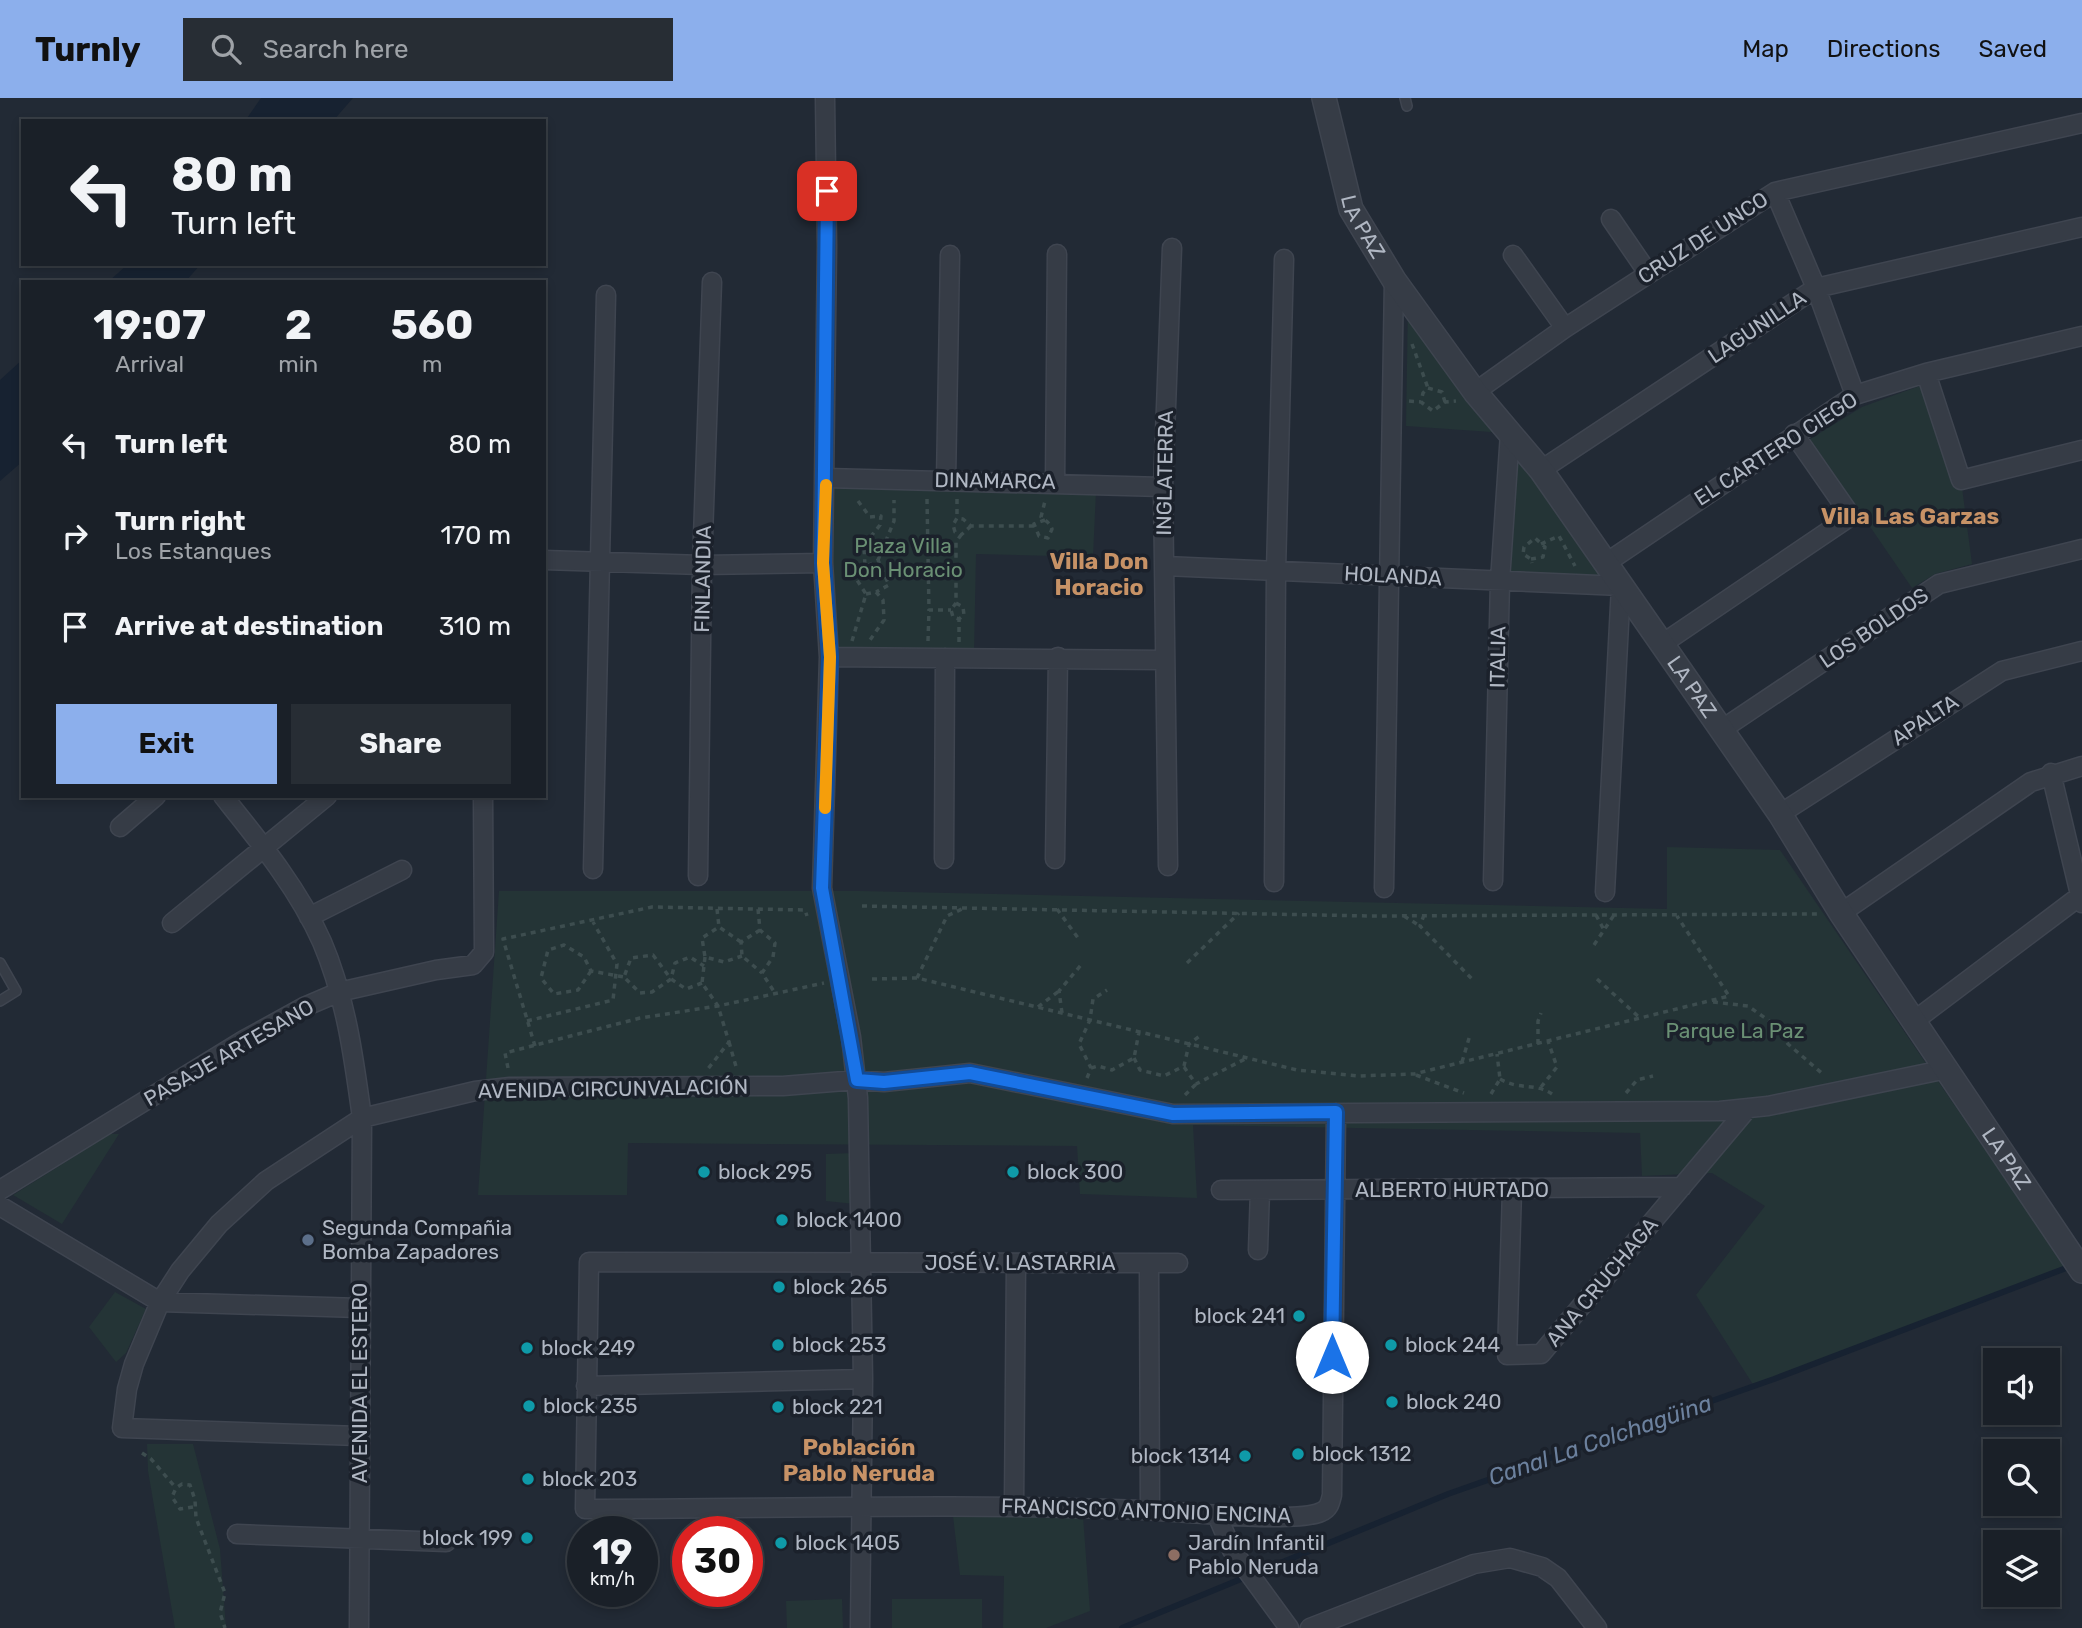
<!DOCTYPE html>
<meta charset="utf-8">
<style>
body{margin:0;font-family:Rubik,sans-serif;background:#272d34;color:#f1f3f6;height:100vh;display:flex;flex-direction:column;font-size:26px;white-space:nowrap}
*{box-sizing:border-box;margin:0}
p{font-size:23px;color:#9fa3a8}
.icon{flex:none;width:38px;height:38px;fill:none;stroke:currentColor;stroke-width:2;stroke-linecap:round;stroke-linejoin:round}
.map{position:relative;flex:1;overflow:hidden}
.side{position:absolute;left:21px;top:182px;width:525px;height:518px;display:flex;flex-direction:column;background:#1a2028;border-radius:0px;box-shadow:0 4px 10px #0003,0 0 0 2px #383e45}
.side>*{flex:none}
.banner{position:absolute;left:21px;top:21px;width:525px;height:147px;border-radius:0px;box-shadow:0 4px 10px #0003,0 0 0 2px #383e45;background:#1a2028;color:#f1f3f6;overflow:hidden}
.buttons{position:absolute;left:1983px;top:1250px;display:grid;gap:14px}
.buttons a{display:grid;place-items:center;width:77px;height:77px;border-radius:0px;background:#1a2028;box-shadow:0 4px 10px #0003,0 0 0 2px #383e45;font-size:35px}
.speed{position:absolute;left:567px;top:1418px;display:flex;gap:14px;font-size:35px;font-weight:700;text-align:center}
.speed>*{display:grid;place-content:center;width:91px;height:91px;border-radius:50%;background:#1a2028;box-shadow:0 4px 10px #0003,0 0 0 2px #383e45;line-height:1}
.speed small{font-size:18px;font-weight:400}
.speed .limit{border:10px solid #d22;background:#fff;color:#111}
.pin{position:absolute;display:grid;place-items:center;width:60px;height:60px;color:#fff;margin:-30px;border-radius:14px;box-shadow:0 4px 10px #0006}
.me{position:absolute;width:77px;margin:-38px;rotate:0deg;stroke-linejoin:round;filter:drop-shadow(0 0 5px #0008)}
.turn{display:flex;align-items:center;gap:24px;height:147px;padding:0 35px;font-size:32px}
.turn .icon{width:91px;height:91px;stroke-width:2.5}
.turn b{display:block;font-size:49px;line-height:60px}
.eta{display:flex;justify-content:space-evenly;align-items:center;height:119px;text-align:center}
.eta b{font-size:42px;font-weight:700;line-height:49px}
.cta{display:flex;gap:14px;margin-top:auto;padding:14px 35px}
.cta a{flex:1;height:80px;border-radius:0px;background:#8cafec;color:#111;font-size:28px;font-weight:700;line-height:80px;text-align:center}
.cta a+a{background:#272d34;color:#f1f3f6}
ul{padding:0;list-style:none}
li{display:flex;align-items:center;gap:21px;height:91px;padding:0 35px}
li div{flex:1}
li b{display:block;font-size:26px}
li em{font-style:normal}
header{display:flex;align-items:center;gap:42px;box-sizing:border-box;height:98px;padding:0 35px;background:#8cafec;color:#111}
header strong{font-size:33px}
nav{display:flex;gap:38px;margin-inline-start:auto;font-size:24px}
.search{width:490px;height:63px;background:#272d34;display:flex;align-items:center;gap:18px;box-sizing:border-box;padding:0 24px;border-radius:0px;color:#9fa3a8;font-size:26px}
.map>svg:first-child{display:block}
.green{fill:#243436}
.water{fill:#172231}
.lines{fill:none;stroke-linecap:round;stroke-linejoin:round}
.stream{stroke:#172231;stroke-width:6}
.service-casing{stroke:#3f4550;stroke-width:12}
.minor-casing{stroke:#3f4550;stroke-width:21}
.tertiary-casing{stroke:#3f4550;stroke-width:26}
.path{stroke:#3d4d4f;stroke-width:3.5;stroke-dasharray:5 5;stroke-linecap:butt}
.service{stroke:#363c46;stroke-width:9}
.minor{stroke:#363c46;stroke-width:18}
.tertiary{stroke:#363c46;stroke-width:23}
.route-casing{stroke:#114b97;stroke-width:18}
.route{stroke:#1a73e8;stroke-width:12}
.slow{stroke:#f59e0b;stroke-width:12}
.culture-dot{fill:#0f9aa8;stroke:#1b212b;stroke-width:2.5}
.service-dot{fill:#5c6f8a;stroke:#1b212b;stroke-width:2.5}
.education-dot{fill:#8d6e63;stroke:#1b212b;stroke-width:2.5}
.labels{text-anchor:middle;stroke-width:7;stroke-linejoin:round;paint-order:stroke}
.street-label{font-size:21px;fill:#b0b7c3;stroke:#1b212b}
.park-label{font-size:21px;fill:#6a9074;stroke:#1b212b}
.poi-label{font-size:21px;fill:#b0b7c3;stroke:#1b212b;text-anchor:start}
.neighbourhood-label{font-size:23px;font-weight:bold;fill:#c79266;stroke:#1b212b}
.water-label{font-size:23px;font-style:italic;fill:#6c819e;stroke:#1b212b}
</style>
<header>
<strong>Turnly</strong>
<div class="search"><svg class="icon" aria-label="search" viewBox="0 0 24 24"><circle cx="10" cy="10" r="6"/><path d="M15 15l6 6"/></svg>Search here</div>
<nav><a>Map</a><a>Directions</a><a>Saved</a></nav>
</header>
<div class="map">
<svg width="2082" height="1530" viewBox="0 0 2082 1530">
<rect width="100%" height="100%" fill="#222a35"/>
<path class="green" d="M1408 204 1505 335 1406 328Z
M1925 286 1961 382 1972 466 1935 476 1912 490 1810 341 1862 309Z
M1513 346 1610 482 1511 477Z
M830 385 1096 393 1093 459 976 456 974 556 833 557Z
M1667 749 1780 752 2066 1170 1754 1288 1696 1197 1765 1108 1712 1075 1642 1078 1640 1035 1193 1027 1197 1100 1080 1096 1077 1048 628 1045 627 1097H478L499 793H860L1667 811Z
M110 1036H119L62 1126 13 1097Z
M854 1055 855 1106 826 1103V1056Z
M115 1194 146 1211 126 1255 116 1264 89 1229Z
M147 1346H193L220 1451 226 1530H175L148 1373Z
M953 1418H1083L1090 1513 1046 1530H1003L1004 1478 960 1477Z
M842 1501 843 1530H787L786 1503Z
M892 1501H982V1530H892Z"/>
<path class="water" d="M261 0H353L333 23H245Z
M128 166H201L185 184H108Z
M23 261V363L0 383V282Z"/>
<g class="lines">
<path class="stream" d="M1122 1530 1448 1396 1774 1281 2074 1167"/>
<g class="service-casing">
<path id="service" d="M1405 0 1407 8
M0 865 16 893 0 903"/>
</g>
<g class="minor-casing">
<path id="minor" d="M825 0 827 148 823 465 829 559 822 790 851 939 858 1000 863 1281 860 1530
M1775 94 1816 190 1855 297
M1611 121 1648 175
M1513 157 1565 230
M1926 275 1961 382 2082 352
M1475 294 1565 230 1775 94 2082 25
M1541 372 1816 190 2082 129
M826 380 1163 389
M946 383 950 157
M1055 385 1057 156
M544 462 702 467 823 465
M1606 465 1855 297 1926 275 2082 238
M1165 468 1621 488 1605 794
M1662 546 1851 418 1794 336
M829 559 1164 562
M1721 632 1939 486 2082 451
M2051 675 2082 805
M223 698C259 743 298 790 322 844 346 900 354 961 362 1020L359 1530
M1780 716 2002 573 2082 553
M120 729 156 698
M944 761 945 560
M1055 761 1058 559
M1168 768 1163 389 1172 150
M593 771 606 197
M698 778 702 467 712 184
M1493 783 1500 483 1510 335
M1274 784 1276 473 1284 161
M1384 790 1394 182
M1841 815 2031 684 2082 668
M309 819 402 772
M172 825 327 698
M1914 923 2080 798
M0 1092 244 942 304 909 339 894 436 872 473 867 484 854 483 698
M1221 1092 1682 1089
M1512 1092 1507 1257 1541 1256 1748 1010
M0 1108 160 1204 360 1210
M1258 1152 1260 1092
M1178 1165 589 1164 585 1411C770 1411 956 1405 1141 1412 1175 1413 1296 1426 1321 1414 1329 1411 1330 1405 1332 1397L1336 1015
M1149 1166 1150 1412
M586 1288 863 1281
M359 1338 122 1330 127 1291 134 1266 160 1204 180 1173 219 1126 266 1083 362 1020 475 993 510 989 783 988 857 982 884 984 970 975 1173 1016 1720 1013 1768 1008 1947 971
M1014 1407 1016 1165
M1217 1417 1232 1452 1289 1530
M237 1436 446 1444
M1310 1530 1474 1466 1510 1460 1542 1469 1558 1480 1597 1530"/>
</g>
<g class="tertiary-casing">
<g id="tertiary">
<path id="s1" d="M1324 0 1351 111 1394 182 1475 294 1541 372 1662 546 1780 716 1841 815 2082 1173"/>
</g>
</g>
<path class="path" d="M1412 246 1428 290
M1409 303 1421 304
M1445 304 1442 294 1428 290 1423 295 1421 304 1433 313 1445 304 1456 303
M927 401 929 512
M957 401V420
M858 403 870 419 881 418 880 427 864 447 865 469
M1045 422 1034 426 1039 438 1048 440 1052 431C1050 425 1046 423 1041 419L1045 403
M971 428 961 437 955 434 953 427 957 420 963 421 971 428H1035
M1541 446 1559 438 1575 468
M1531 461 1543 459 1545 449 1535 440 1524 449 1523 456 1531 461 1532 465
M878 462 894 423V402
M866 496 876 494 883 502 884 522 870 542
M956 505 963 509 964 517 959 521 953 519 951 512 956 505V444L961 437
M852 543 866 496 853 476 878 462 889 487 876 494
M928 543 929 512H951
M959 544V521
M862 808 1369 818 1819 816
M717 811 719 829
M758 811 760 832 775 845 773 859 762 875 775 895
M1057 811 1078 840
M1424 817 1420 828 1474 883
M1596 817 1604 832
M1404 818 1420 828
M760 832 741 844 742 858 762 875
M741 844 719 829 702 840 705 859 724 864 742 858
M1594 847 1614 817
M653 857 671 881 652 894 640 895 624 879 631 860Z
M705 859 702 885 718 908 729 944 707 972
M1187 865 1239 815
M591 873 578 892 554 896 541 880 548 852 564 847 584 859 591 873 624 879
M917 880 947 818 962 811
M872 881 917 880 1297 972 1358 978 1414 976 1729 898 1677 818
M1597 881 1640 920
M702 885 686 891 671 881 675 865 690 859 704 868
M1713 904 1748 908 1778 929 1788 946 1824 977
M1038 909 1059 893
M1062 915 1059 893 1081 867
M527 923 613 902 617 866 593 824
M729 944 737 972
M1538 946V923L1541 915
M535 948 503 841 652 809 805 812 807 818
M1134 960 1140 972 1164 978 1184 968 1189 946 1201 937
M1462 964 1470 937
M1184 969 1196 986 1245 961
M508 970 505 955 640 920 718 908 824 885
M1091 970 1098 968 1112 972 1134 960 1139 934
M1416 977 1464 995
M1087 980 1091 970 1079 946 1090 922 1093 901 1107 892
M1500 981C1521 993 1534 984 1552 996
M1541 989 1557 969 1548 943
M1626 995 1637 982 1653 978
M1491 996 1500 981 1497 956
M1185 997 1196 986
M142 1355 151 1361 176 1390
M193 1409 180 1411 172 1399 176 1390 182 1386 190 1387 195 1402 196 1420 225 1495 220 1515 225 1530"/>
<use href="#service" class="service"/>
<use href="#minor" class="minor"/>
<use href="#tertiary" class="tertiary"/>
</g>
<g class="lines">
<g class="route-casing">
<path id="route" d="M827 93 823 465 830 559 822 790 857 982 884 984 970 975 1173 1016 1336 1014 1332 1259"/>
</g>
<use href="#route" class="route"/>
<path class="slow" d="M825 710 830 559 823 465 826 387"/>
</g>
<g class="culture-dot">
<circle cx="704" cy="1074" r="7"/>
<circle cx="1013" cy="1074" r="7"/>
<circle cx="782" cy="1122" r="7"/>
<circle cx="779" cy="1189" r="7"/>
<circle cx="1299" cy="1218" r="7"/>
<circle cx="778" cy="1247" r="7"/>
<circle cx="1391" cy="1247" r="7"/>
<circle cx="527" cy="1250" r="7"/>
<circle cx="1392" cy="1304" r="7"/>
<circle cx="529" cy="1308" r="7"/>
<circle cx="778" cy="1309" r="7"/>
<circle cx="1298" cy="1356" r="7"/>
<circle cx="1245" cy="1358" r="7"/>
<circle cx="528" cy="1381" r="7"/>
<circle cx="527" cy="1440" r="7"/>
<circle cx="781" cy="1445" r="7"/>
</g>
<circle class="service-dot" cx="308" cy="1142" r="7"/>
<circle class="education-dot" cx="1174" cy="1457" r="7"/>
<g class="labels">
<g class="street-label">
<text dy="7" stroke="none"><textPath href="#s1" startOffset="135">LA PAZ</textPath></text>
<text transform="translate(1703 140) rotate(-33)" y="7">CRUZ DE UNCO</text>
<text transform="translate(1757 229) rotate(-34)" y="7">LAGUNILLA</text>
<text transform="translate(1776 351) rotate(-33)" y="7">EL CARTERO CIEGO</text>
<text transform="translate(1165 375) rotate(-89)" y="7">INGLATERRA</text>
<text transform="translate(995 383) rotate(1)" y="7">DINAMARCA</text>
<text transform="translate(1393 478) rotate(3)" y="7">HOLANDA</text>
<text transform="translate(703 481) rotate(-89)" y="7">FINLANDIA</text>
<text transform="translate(1874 530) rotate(-34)" y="7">LOS BOLDOS</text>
<text transform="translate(1498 559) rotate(-89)" y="7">ITALIA</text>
<text dy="7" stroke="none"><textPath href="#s1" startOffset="702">LA PAZ</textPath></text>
<text transform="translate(1925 622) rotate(-33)" y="7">APALTA</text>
<text transform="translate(229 955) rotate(-30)" y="7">PASAJE ARTESANO</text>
<text transform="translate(613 991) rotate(-1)" y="7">AVENIDA CIRCUNVALACIÓN</text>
<text dy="7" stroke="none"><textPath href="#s1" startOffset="1269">LA PAZ</textPath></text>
<text x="1452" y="1099">ALBERTO HURTADO</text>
<text x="1020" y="1172">JOSÉ V. LASTARRIA</text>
<text transform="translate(1602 1184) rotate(-50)" y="7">ANA CRUCHAGA</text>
<text transform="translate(360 1285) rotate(-90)" y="7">AVENIDA EL ESTERO</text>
<text transform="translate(1146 1413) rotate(2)" y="7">FRANCISCO ANTONIO ENCINA</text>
</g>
<g class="park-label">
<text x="903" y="455">Plaza Villa<tspan x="903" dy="24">Don Horacio</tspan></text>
<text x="1735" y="940">Parque La Paz</text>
</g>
<g class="poi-label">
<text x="718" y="1081">block 295</text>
<text x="1027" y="1081">block 300</text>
<text x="796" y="1129">block 1400</text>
<text x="322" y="1137">Segunda Compañia<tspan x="322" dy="24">Bomba Zapadores</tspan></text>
<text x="793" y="1196">block 265</text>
<text x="1285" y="1225" text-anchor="end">block 241</text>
<text x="792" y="1254">block 253</text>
<text x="1405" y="1254">block 244</text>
<text x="541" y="1257">block 249</text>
<text x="1406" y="1311">block 240</text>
<text x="543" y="1315">block 235</text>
<text x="792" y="1316">block 221</text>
<text x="1312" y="1363">block 1312</text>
<text x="1231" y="1365" text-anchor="end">block 1314</text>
<text x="542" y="1388">block 203</text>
<text x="513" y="1447" text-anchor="end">block 199</text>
<text x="795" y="1452">block 1405</text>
<text x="1188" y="1452">Jardín Infantil<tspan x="1188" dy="24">Pablo Neruda</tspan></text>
</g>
<g class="neighbourhood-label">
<text x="1910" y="426">Villa Las Garzas</text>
<text x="1099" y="471">Villa Don<tspan x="1099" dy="26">Horacio</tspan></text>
<text x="859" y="1357">Población<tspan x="859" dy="26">Pablo Neruda</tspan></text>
</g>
<g class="water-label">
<text transform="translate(1600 1342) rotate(-19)" y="8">Canal La Colchagüina</text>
</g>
</g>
</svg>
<div class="buttons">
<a><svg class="icon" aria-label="sound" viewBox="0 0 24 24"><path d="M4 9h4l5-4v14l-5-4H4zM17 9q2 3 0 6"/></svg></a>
<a><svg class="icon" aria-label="search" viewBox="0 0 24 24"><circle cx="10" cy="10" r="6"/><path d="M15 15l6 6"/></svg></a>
<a><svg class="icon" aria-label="layers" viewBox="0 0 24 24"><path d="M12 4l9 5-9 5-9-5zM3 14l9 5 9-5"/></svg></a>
</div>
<div class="speed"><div>19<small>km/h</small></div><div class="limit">30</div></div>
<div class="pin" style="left:827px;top:93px;background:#d93025"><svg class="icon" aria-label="arrive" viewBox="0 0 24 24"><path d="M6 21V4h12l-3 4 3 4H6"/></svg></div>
<svg class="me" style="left:1332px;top:1259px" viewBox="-20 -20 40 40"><circle r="19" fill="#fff"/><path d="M0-13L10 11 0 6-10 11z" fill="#1a73e8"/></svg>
<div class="banner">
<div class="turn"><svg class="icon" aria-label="left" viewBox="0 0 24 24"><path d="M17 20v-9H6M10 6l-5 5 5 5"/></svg><div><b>80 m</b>Turn left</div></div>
</div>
<section class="side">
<div class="eta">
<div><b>19:07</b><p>Arrival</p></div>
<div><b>2</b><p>min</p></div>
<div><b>560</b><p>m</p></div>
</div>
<ul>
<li><svg class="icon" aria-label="left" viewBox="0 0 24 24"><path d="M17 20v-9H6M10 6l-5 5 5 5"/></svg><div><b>Turn left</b></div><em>80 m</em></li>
<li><svg class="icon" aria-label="right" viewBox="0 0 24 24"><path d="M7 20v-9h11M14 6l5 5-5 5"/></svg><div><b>Turn right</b><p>Los Estanques</p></div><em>170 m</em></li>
<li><svg class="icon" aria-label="arrive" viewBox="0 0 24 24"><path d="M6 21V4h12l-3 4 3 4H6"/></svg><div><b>Arrive at destination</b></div><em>310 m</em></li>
</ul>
<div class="cta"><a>Exit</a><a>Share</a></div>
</section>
</div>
